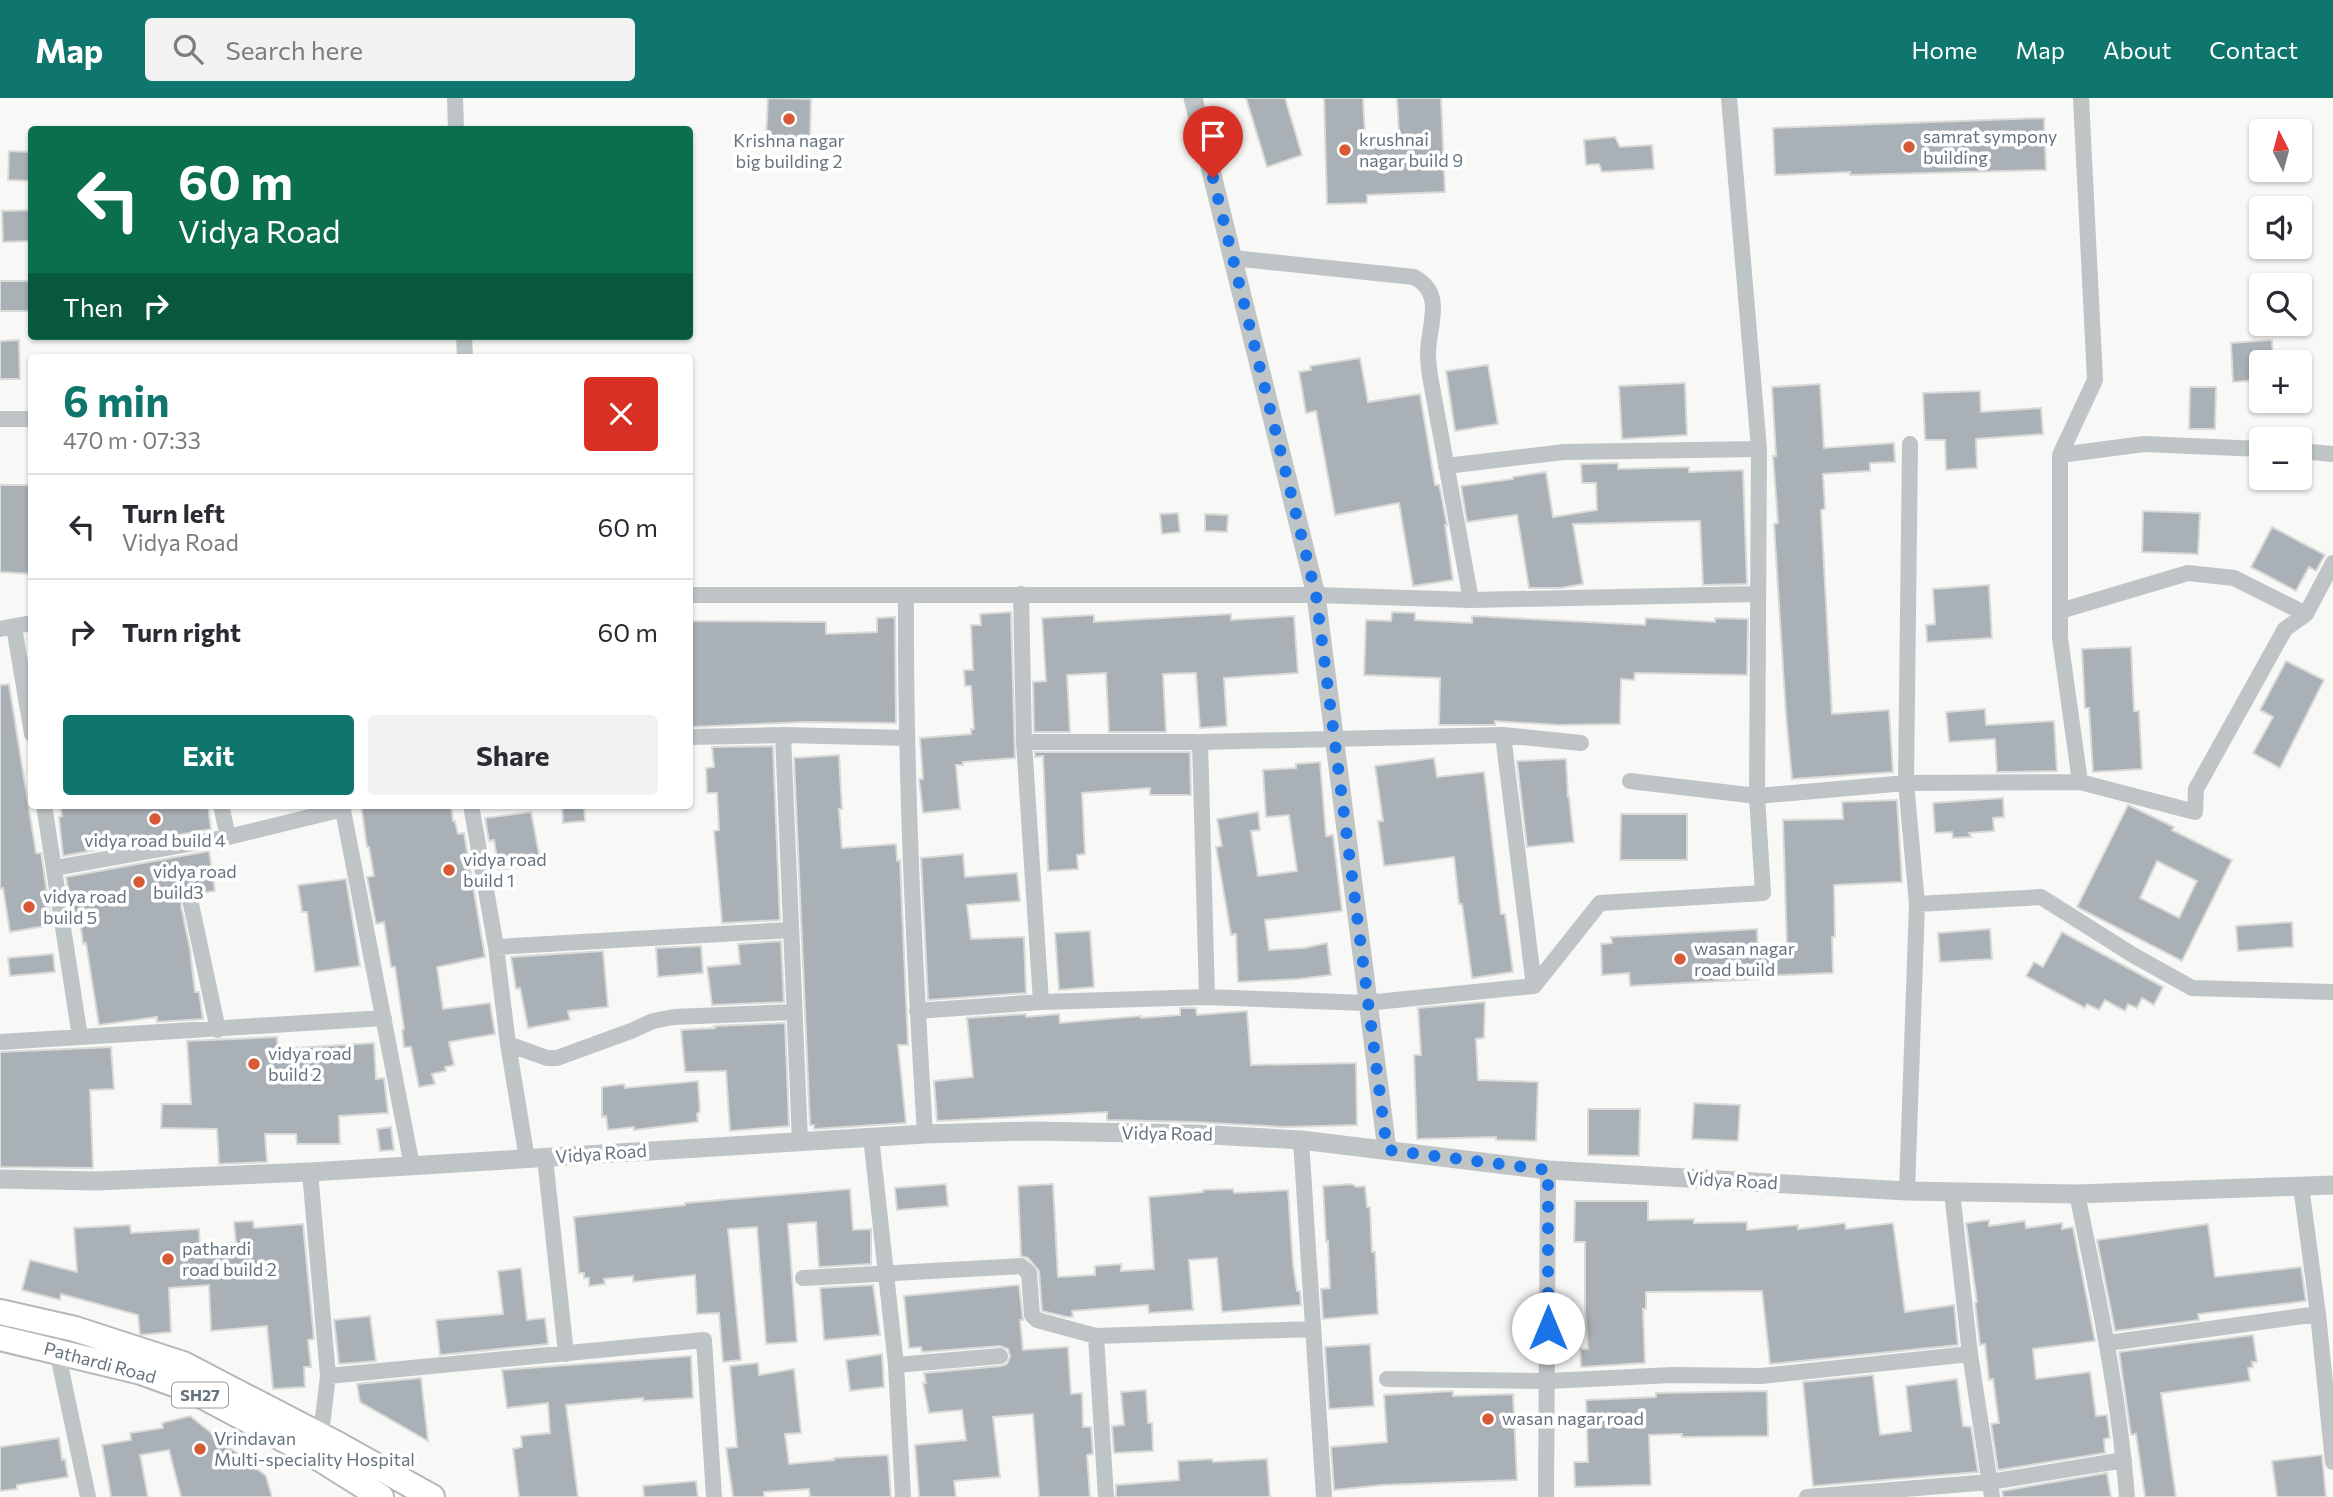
<!DOCTYPE html>
<meta charset="utf-8">
<style>
body{margin:0;font-family:Commissioner,sans-serif;background:#f2f2f3;color:#2b2b33;height:100vh;display:flex;flex-direction:column;font-size:26px;white-space:nowrap}
*{box-sizing:border-box;margin:0}
p{font-size:23px;color:#7c7c81}
.icon{flex:none;width:38px;height:38px;fill:none;stroke:currentColor;stroke-width:2;stroke-linecap:round;stroke-linejoin:round}
.map{position:relative;flex:1;overflow:hidden}
.side{position:absolute;left:28px;top:256px;width:665px;height:455px;display:flex;flex-direction:column;background:#fff;border-radius:7px;box-shadow:0 2px 5px #0004}
.side>*{flex:none}
.banner{position:absolute;left:28px;top:28px;width:665px;height:214px;border-radius:7px;box-shadow:0 2px 5px #0004;background:#0b6e4f;color:#fff;overflow:hidden}
.needle{width:46px;rotate:354deg}
.fabs{position:absolute;left:2249px;top:21px;display:grid;gap:14px}
.fabs a{display:grid;place-items:center;width:63px;height:63px;border-radius:7px;background:#fff;box-shadow:0 2px 5px #0004;font-size:35px}
.pin{position:absolute;display:grid;place-items:center;width:60px;height:60px;color:#fff;margin:-72px -30px;border-radius:50% 50% 50% 0;rotate:-45deg;box-shadow:0 0 7px #0007}
.pin .icon{rotate:45deg}
.me{position:absolute;width:77px;margin:-38px;rotate:0deg;stroke-linejoin:round;filter:drop-shadow(0 0 5px #0008)}
.turn{display:flex;align-items:center;gap:24px;height:147px;padding:0 35px;font-size:32px}
.turn .icon{width:91px;height:91px;stroke-width:2.5}
.turn b{display:block;font-size:49px;line-height:60px}
.then{display:flex;align-items:center;height:66px;padding:0 35px;background:#0003;gap:14px;font-size:26px}
.round{display:grid;place-items:center;flex:none;width:74px;height:74px;border-radius:7px;background:#f2f2f3}
.head{display:flex;align-items:center;justify-content:space-between;height:119px;padding:0 35px}
h1{font-size:42px;font-weight:700;line-height:52px;color:#0f766e}
.action{display:flex;gap:14px;margin-top:auto;padding:14px 35px}
.action a{flex:1;height:80px;border-radius:7px;background:#0f766e;color:#fff;font-size:28px;font-weight:700;line-height:80px;text-align:center}
.action a+a{background:#f2f2f3;color:#2b2b33}
ul{padding:0;list-style:none}
li{display:flex;align-items:center;gap:21px;height:105px;padding:0 35px;border-top:2px solid #e1e1e2}
li div{flex:1}
li b{display:block;font-size:26px}
li em{font-style:normal}
header{display:flex;align-items:center;gap:42px;box-sizing:border-box;height:98px;padding:0 35px;background:#0f766e;color:#fff}
header strong{font-size:33px}
nav{display:flex;gap:38px;margin-inline-start:auto;font-size:24px}
.search{width:490px;height:63px;background:#f2f2f3;display:flex;align-items:center;gap:18px;box-sizing:border-box;padding:0 24px;border-radius:7px;color:#7c7c81;font-size:26px}
.map>svg:first-child{display:block}
.building{fill:#a9b1b6;stroke:#dadad8;stroke-width:2;fill-rule:evenodd}
.lines{fill:none;stroke-linecap:round;stroke-linejoin:round}
.primary-casing{stroke:#b3b8bb;stroke-width:28}
.minor{stroke:#bfc4c7;stroke-width:16}
.tertiary{stroke:#bfc4c7;stroke-width:19}
.primary{stroke:#fff;stroke-width:24}
.route{stroke:#1a73e8;stroke-width:12;stroke-dasharray:0 21.6}
.poi-dot{fill:#d75a37;stroke:#fff;stroke-width:2.5}
.labels{text-anchor:middle;stroke-width:7;stroke-linejoin:round;paint-order:stroke}
.shield{fill:#fff;stroke:#939ea5;stroke-width:2}
.shield-label{font-size:16px;font-weight:bold;fill:#65747e}
.poi-label{font-size:18px;fill:#65747e;stroke:#fff;text-anchor:start}
.street-label{font-size:18px;fill:#65747e;stroke:#fff}
</style>
<header>
<strong>Map</strong>
<div class="search"><svg class="icon" aria-label="search" viewBox="0 0 24 24"><circle cx="10" cy="10" r="6"/><path d="M15 15l6 6"/></svg>Search here</div>
<nav><a>Home</a><a>Map</a><a>About</a><a>Contact</a></nav>
</header>
<div class="map">
<svg width="2333" height="1399" viewBox="0 0 2333 1399">
<rect width="100%" height="100%" fill="#f8f8f6"/>
<path class="building" d="M768 0 811 1 810 41 766 40Z
M1246 0H1285L1302 57 1267 69Z
M1324 0H1363L1365 38 1399 36 1397 0H1441L1445 94 1367 97V105L1327 106Z
M2044 20 2046 72 1850 77V74L1775 77 1773 30Z
M1615 39 1620 49 1652 47 1654 71 1602 74 1599 66 1586 67 1584 42Z
M9 53 32 54V83L8 82Z
M32 112V143L3 144 2 113Z
M0 183H32V213H0Z
M19 242 20 281H0V243Z
M2272 242 2273 264H2261V282L2233 284 2231 245Z
M1360 260 1368 304 1420 296 1435 387H1439L1440 391 1447 427H1445L1453 482 1413 488 1399 405 1335 417 1316 313 1306 315 1299 274 1311 272 1310 268Z
M1488 267 1498 326 1455 333 1446 273Z
M1685 285 1687 337 1622 341 1619 288Z
M1820 286 1824 350 1894 345 1895 364 1870 365V373L1823 376 1825 411 1821 412 1832 616 1889 612 1893 674 1792 681 1786 617 1774 426 1778 425 1773 358H1776L1772 289Z
M2190 289H2216L2215 331H2189Z
M1980 293 1981 314 2041 310 2043 336 1976 341 1977 370 1946 372 1945 342H1925L1923 295Z
M1618 365V371L1689 369V374L1743 372 1747 486 1703 487 1700 423 1573 426 1583 486 1561 490H1529L1517 417 1467 424 1461 388 1513 381V379L1546 374 1553 419 1597 412 1596 385H1582L1581 366Z
M0 387H32V476L0 474Z
M2143 413 2200 415 2198 456 2142 454Z
M1178 415 1180 434 1162 436 1160 416Z
M1205 416 1228 417 1227 434 1205 433Z
M2272 429 2325 457 2316 473 2309 469 2296 493 2251 469Z
M1989 487 1992 540 1927 544 1926 527 1935 526 1933 491Z
M1011 514 1015 660 963 664V667H956L960 711 923 715 919 681H923L920 640 971 636V631H974L971 588H965L964 572H973L971 527H981L980 516Z
M1392 514 1415 515V522L1472 525V518L1645 527 1646 520 1715 524V520L1748 521 1747 577 1635 575 1634 582 1621 581 1620 626 1558 627 1495 623V627H1439L1440 580 1364 577 1366 522 1391 523Z
M1231 516V522L1294 518 1298 575 1224 580 1227 628 1200 630 1196 575 1163 576 1166 634H1109L1106 575 1067 577 1070 634H1034L1033 584 1046 583 1042 520 1094 517V524Z
M895 519 896 625 805 624 690 629V523L826 524V536L877 534V520Z
M2131 549 2134 613H2139L2142 671 2093 674 2089 610H2085L2082 551Z
M2286 563 2324 582 2280 670 2253 655 2273 619 2260 612Z
M9 586 36 755H41L52 827 10 834 3 790 0 791V587Z
M1985 611 1986 627 2054 623 2057 673 1997 674 1995 641 1949 644 1946 614Z
M773 648 780 822 722 825 714 733 719 732 717 695H707L706 670 714 669 712 649Z
M1035 654H1190L1191 697H1150V690L1082 695 1085 756 1077 757 1078 771 1048 773 1043 658 1035 659Z
M839 657 842 711H839L842 750 896 746 897 763 900 762 908 947H898L906 1025 814 1031V1027H810L794 660Z
M1434 660 1437 679 1484 674 1501 816H1505L1513 874 1472 880 1462 806H1459L1454 759 1384 768 1378 723H1383L1375 668Z
M1566 661 1568 699H1569L1574 744 1527 749 1517 663Z
M1320 664 1326 738 1333 737 1342 813 1265 822 1269 852 1304 850 1327 845 1331 877 1298 881 1238 884 1236 836 1231 837 1216 749 1222 748 1217 721 1258 714 1260 732 1251 733 1258 778 1297 773 1289 717 1266 719 1263 672 1296 670V666Z
M2003 700 2004 719 1993 720 1994 733 1969 735 1971 739 1953 740 1952 734 1935 735 1933 705Z
M1897 702 1902 784 1834 787 1835 839H1832L1833 875 1759 878V881L1630 888 1629 875 1602 877 1601 846 1612 845 1611 839 1757 831 1758 850 1787 849 1783 722 1843 721 1842 704Z
M60 707H208L211 731 63 758 59 719 62 718Z
M361 707H451L453 723H455L458 736 464 735 485 859 437 869 443 911 490 905 495 936 449 944 454 967 445 969 446 973 432 976 435 986 419 989 411 949H404L402 932 404 931 395 869H391L384 824 376 826 367 779 374 778 369 749H367Z
M562 707H584L585 723 563 725Z
M2128 707 2174 729 2172 732 2232 762 2182 863 2077 809ZM2157 763 2197 783 2179 820 2140 800Z
M531 714 541 766 499 772 494 742 489 743 485 720Z
M1621 716H1687V762H1620Z
M209 753 215 793 183 798 181 808 190 851 195 894H199L203 921 157 924V919L99 927 86 845 83 846 80 823 73 824 66 779Z
M963 756 965 779 1017 775 1020 803 967 807 971 841 1024 839 1026 895 928 902 921 760Z
M346 781 360 868 315 874 307 814H302L298 787Z
M2292 824 2293 849 2238 853 2236 828Z
M1990 831 1992 861 1940 864 1938 835Z
M1090 833 1094 889 1059 892 1055 835Z
M2062 834 2163 889 2154 907 2142 900 2137 910 2128 906 2125 913 2105 902 2099 912 2087 906 2085 910 2026 878 2034 864 2043 869Z
M781 843 784 904 712 907 707 869 740 866 738 846Z
M701 848 703 875 658 879 656 850Z
M603 853 608 909 568 913 570 922 528 930 520 890 516 891 511 859Z
M53 856 55 874 10 878 8 860Z
M1485 904 1484 940 1476 941 1478 982 1538 984 1536 1043 1496 1042V1039L1417 1041 1414 957H1421L1418 910Z
M1180 910H1196L1197 917 1247 913 1251 967 1356 965 1357 1027 1285 1029 1194 1024 1107 1022V1014L937 1023 934 983 973 979 967 920 1026 916V919L1059 916 1060 925 1141 918V920L1180 917Z
M785 925 789 1028 730 1033 726 973 685 974 681 932 715 930 714 928Z
M277 939 278 951 374 945 376 981 384 980 388 1015 339 1018 340 1046H297L296 1036H265L267 1064 219 1066 217 1031 161 1030 162 1006H191L187 943Z
M111 949 114 991 90 992 93 1070 0 1069V954Z
M698 983 700 1013 697 1016 698 1024 634 1032V1029L608 1032 606 1018 602 1019V989L624 986 625 990Z
M1694 1005 1740 1007 1738 1043 1692 1041Z
M1588 1011H1640L1639 1058 1588 1057Z
M391 1029 394 1052 380 1053 377 1031Z
M946 1086 948 1108 897 1112 895 1090Z
M1053 1086 1058 1179 1095 1177V1168L1121 1166V1173L1154 1171 1149 1099 1203 1094V1092L1233 1091 1234 1095 1288 1092 1293 1167 1297 1193H1300L1301 1207 1222 1214 1217 1160 1189 1162 1193 1212 1149 1215 1148 1207 1072 1213 1073 1219H1067L1042 1213 1039 1173 1028 1160 1021 1158 1018 1088Z
M1352 1086 1356 1089 1365 1088 1367 1109H1370L1372 1154H1375L1378 1216 1323 1221 1321 1191 1330 1190 1328 1143H1326L1323 1088Z
M850 1091 853 1132 871 1131V1166L819 1169 816 1124 788 1126 797 1244 766 1246 757 1129 728 1131 741 1262 723 1264 719 1215 697 1216 695 1177 633 1184V1178L604 1181 605 1186 589 1188V1180H584V1175H579L574 1119 685 1107V1105Z
M1575 1103H1648V1122L1694 1121V1125L1747 1124V1132L1798 1127V1131L1845 1125 1846 1131 1893 1125 1905 1214 1954 1207 1958 1247 1770 1266 1762 1193 1646 1194V1211H1643L1645 1265 1581 1269 1580 1251H1588L1585 1212V1144H1574Z
M1989 1122V1128L2025 1123 2026 1130 2062 1125V1131L2073 1129 2095 1243 2033 1251 2036 1281 2090 1274 2096 1318 2107 1317 2110 1340 2104 1341 2105 1355 1998 1372 1991 1326 1999 1325 1993 1281 1989 1282 1985 1246 1980 1247 1975 1205 1977 1204 1966 1125Z
M253 1123 254 1130 303 1126 314 1241 308 1242 311 1269H304L305 1289 273 1291 267 1228 211 1233 209 1187 169 1190 171 1234 140 1237 138 1217 61 1196 60 1202 22 1192 30 1162 77 1174 74 1130 130 1127 131 1135 199 1131 200 1148 236 1145 234 1124Z
M2208 1126 2215 1179 2301 1169 2306 1203 2198 1216 2199 1222 2115 1233 2097 1142Z
M521 1170 527 1222 545 1220 548 1246 440 1257 436 1222 503 1216 498 1173Z
M873 1187 880 1237 824 1242 820 1190Z
M1019 1187 1023 1222H1020L1023 1252 1068 1249 1071 1296 1082 1295 1083 1329H1091L1093 1356 1087 1357 1090 1399H1039L1033 1316 993 1319 1000 1379 954 1383 956 1399H919L915 1347 966 1342 962 1312 929 1315 923 1285H926L924 1275 1001 1268 1007 1266 1010 1258 1008 1251 1000 1248 922 1254 921 1249 909 1250 904 1198Z
M370 1218 376 1263 339 1266 334 1222Z
M2253 1237 2257 1264H2252L2253 1269 2248 1270 2250 1283 2161 1295 2176 1399H2145L2136 1336 2131 1337 2119 1254Z
M1370 1246 1374 1308 1329 1311 1325 1249Z
M882 1256 884 1289 850 1293 846 1262Z
M691 1258 693 1300 643 1303V1300L566 1307 578 1399H519L513 1351 522 1349 521 1338 550 1335 548 1305 507 1310 502 1272Z
M758 1265 759 1277 794 1271 801 1335 785 1336 789 1366 834 1362V1360L888 1357 891 1399H810L809 1391 764 1394V1399H733L726 1350 737 1349 730 1268Z
M1873 1277 1880 1337 1911 1333 1906 1288 1957 1281 1963 1328 1971 1329 1978 1374 1813 1388 1803 1284Z
M421 1280 428 1343 360 1304 357 1286Z
M1146 1292 1148 1325H1152L1153 1353 1114 1355 1112 1328 1124 1327 1121 1294Z
M1453 1293V1298L1513 1296 1517 1382 1383 1387 1334 1392 1331 1349 1387 1344 1384 1297Z
M1767 1293 1768 1338 1682 1339V1336L1649 1337 1651 1387 1575 1389 1574 1364H1588L1586 1302 1656 1299V1295Z
M190 1318 266 1378 272 1399H181L169 1352 140 1357 148 1399H111L102 1347 131 1342 130 1335 163 1330 162 1325Z
M59 1340 62 1362 65 1361 68 1379 17 1387V1391L0 1393V1349Z
M2322 1357 2326 1399H2277L2272 1363Z
M1212 1361 1213 1364 1267 1361 1270 1399H1116V1387L1179 1382 1178 1363Z
M2107 1375 2111 1399H2003L2002 1393Z
M696 1383 698 1399H644L643 1388Z"/>
<g class="lines">
<g class="primary-casing">
<path id="primary" d="M0 1214 75 1231 183 1266 337 1346 432 1399
M0 1240 141 1274 191 1292 322 1362 381 1399"/>
</g>
<path class="minor" d="M455 0 456 32
M1729 0 1759 351 1757 698 1906 685 2080 684 2195 714 2196 691 2285 531 2306 516 2333 465
M1233 160 1414 179C1446 196 1428 227 1428 256 1428 263 1429 271 1430 278L1471 502
M464 238 465 259
M0 321H32
M1910 346 1906 685 1917 806 2041 799 2133 857 2192 890 2333 894
M2300 353 2333 356
M2060 357 2144 346 2261 351
M1446 368 1564 354 1759 351
M1021 496 1024 644 1041 904
M690 497H1316L1471 502 1757 496
M906 497C905 676 914 856 925 1036
M2060 513 2188 475 2234 480 2306 516
M14 529 32 636
M0 531 32 525
M783 637 800 1043
M1503 637 1534 888 1366 905 1207 899 1200 644Z
M1503 637 1581 645
M690 639 783 637 907 640
M1024 644H1200
M2080 684 2060 540V357L2095 282 2081 0
M44 707 80 939
M221 707 228 739
M342 707 412 1068
M471 707 496 849 508 946 527 1061
M55 770 228 739 343 711
M191 806 218 932
M496 849 790 832
M1534 888 1600 805 1763 795 1757 698 1630 683
M917 913 1041 904 1207 899
M0 944 384 920
M508 946 547 960H557L631 933 653 923 674 919 794 914
M871 1039 896 1267 903 1399
M1301 1042 1324 1399
M545 1060 566 1256
M310 1074 328 1278 320 1344
M2301 1088 2318 1216 2333 1364
M1907 1093 1917 806
M1952 1094 1970 1256 1992 1399
M2077 1096C2098 1197 2119 1297 2127 1399
M803 1180 1021 1168 1029 1175 1032 1217 1037 1222 1096 1238 1313 1231
M1096 1238 1106 1399
M2108 1245 2318 1216
M56 1248 88 1399
M896 1267 1000 1258
M328 1278 704 1242 714 1399
M1387 1281 1548 1283 1673 1277 1761 1278 1970 1256
M1546 1399 1548 1072
M1807 1399 1990 1384 2124 1362"/>
<path class="tertiary" d="M1193 0 1316 497 1387 1052
M0 1081 96 1083 310 1074 925 1036 1031 1033 1194 1036 1301 1042 1548 1072 1907 1093 2077 1096 2333 1087"/>
<use href="#primary" class="primary"/>
</g>
<g class="lines">
<path class="route" d="M1213 80 1316 497 1387 1052 1548 1072V1230"/>
</g>
<g class="poi-dot">
<circle cx="789" cy="21" r="7"/>
<circle cx="1909" cy="49" r="7"/>
<circle cx="1345" cy="52" r="7"/>
<circle cx="155" cy="721" r="7"/>
<circle cx="449" cy="772" r="7"/>
<circle cx="139" cy="784" r="7"/>
<circle cx="29" cy="809" r="7"/>
<circle cx="1680" cy="861" r="7"/>
<circle cx="254" cy="966" r="7"/>
<circle cx="168" cy="1161" r="7"/>
<circle cx="1488" cy="1321" r="7"/>
<circle cx="200" cy="1351" r="7"/>
</g>
<g class="labels">
<rect class="shield" x="172" y="1284.5" width="56" height="25" rx="5"/>
<g class="shield-label">
<text x="200" y="1303">SH27</text>
</g>
<g class="poi-label">
<text x="1923" y="45">samrat sympony<tspan x="1923" dy="21">building</tspan></text>
<text x="1359" y="48">krushnai<tspan x="1359" dy="21">nagar build 9</tspan></text>
<text x="789" y="49" text-anchor="middle">Krishna nagar<tspan x="789" dy="21">big building 2</tspan></text>
<text x="155" y="749" text-anchor="middle">vidya road build 4</text>
<text x="463" y="768">vidya road<tspan x="463" dy="21">build 1</tspan></text>
<text x="153" y="780">vidya road<tspan x="153" dy="21">build3</tspan></text>
<text x="43" y="805">vidya road<tspan x="43" dy="21">build 5</tspan></text>
<text x="1694" y="857">wasan nagar<tspan x="1694" dy="21">road build</tspan></text>
<text x="268" y="962">vidya road<tspan x="268" dy="21">build 2</tspan></text>
<text x="182" y="1157">pathardi<tspan x="182" dy="21">road build 2</tspan></text>
<text x="1502" y="1327">wasan nagar road</text>
<text x="214" y="1347">Vrindavan<tspan x="214" dy="21">Multi-speciality Hospital</tspan></text>
</g>
<g class="street-label">
<text transform="translate(1167 1036) rotate(1)" y="6">Vidya Road</text>
<text transform="translate(601 1056) rotate(-4)" y="6">Vidya Road</text>
<text transform="translate(1732 1083) rotate(3)" y="6">Vidya Road</text>
<text transform="translate(100 1265) rotate(15)" y="6">Pathardi Road</text>
</g>
</g>
</svg>
<div class="fabs">
<a><svg class="needle" viewBox="-14 -14 28 28"><path d="M0-13l5 13h-10z" fill="#e53935"/><path d="M0 13l5-13h-10z" fill="#7c7c81"/></svg></a>
<a><svg class="icon" aria-label="sound" viewBox="0 0 24 24"><path d="M4 9h4l5-4v14l-5-4H4zM17 9q2 3 0 6"/></svg></a>
<a><svg class="icon" aria-label="search" viewBox="0 0 24 24"><circle cx="10" cy="10" r="6"/><path d="M15 15l6 6"/></svg></a>
<a>+</a>
<a>−</a>
</div>
<div class="pin" style="left:1213px;top:80px;background:#d93025"><svg class="icon" aria-label="arrive" viewBox="0 0 24 24"><path d="M6 21V4h12l-3 4 3 4H6"/></svg></div>
<svg class="me" style="left:1548px;top:1230px" viewBox="-20 -20 40 40"><circle r="19" fill="#fff"/><path d="M0-13L10 11 0 6-10 11z" fill="#1a73e8"/></svg>
<div class="banner">
<div class="turn"><svg class="icon" aria-label="left" viewBox="0 0 24 24"><path d="M17 20v-9H6M10 6l-5 5 5 5"/></svg><div><b>60 m</b>Vidya Road</div></div>
<div class="then">Then<svg class="icon" aria-label="right" viewBox="0 0 24 24"><path d="M7 20v-9h11M14 6l5 5-5 5"/></svg></div>
</div>
<section class="side">
<div class="head"><div><h1>6 min</h1><p>470 m · 07:33</p></div><a class="round" style="background:#d93025;color:#fff"><svg class="icon" aria-label="close" viewBox="0 0 24 24"><path d="M6 6l12 12M18 6L6 18"/></svg></a></div>
<ul>
<li><svg class="icon" aria-label="left" viewBox="0 0 24 24"><path d="M17 20v-9H6M10 6l-5 5 5 5"/></svg><div><b>Turn left</b><p>Vidya Road</p></div><em>60 m</em></li>
<li><svg class="icon" aria-label="right" viewBox="0 0 24 24"><path d="M7 20v-9h11M14 6l5 5-5 5"/></svg><div><b>Turn right</b></div><em>60 m</em></li>
</ul>
<div class="action"><a>Exit</a><a>Share</a></div>
</section>
</div>
